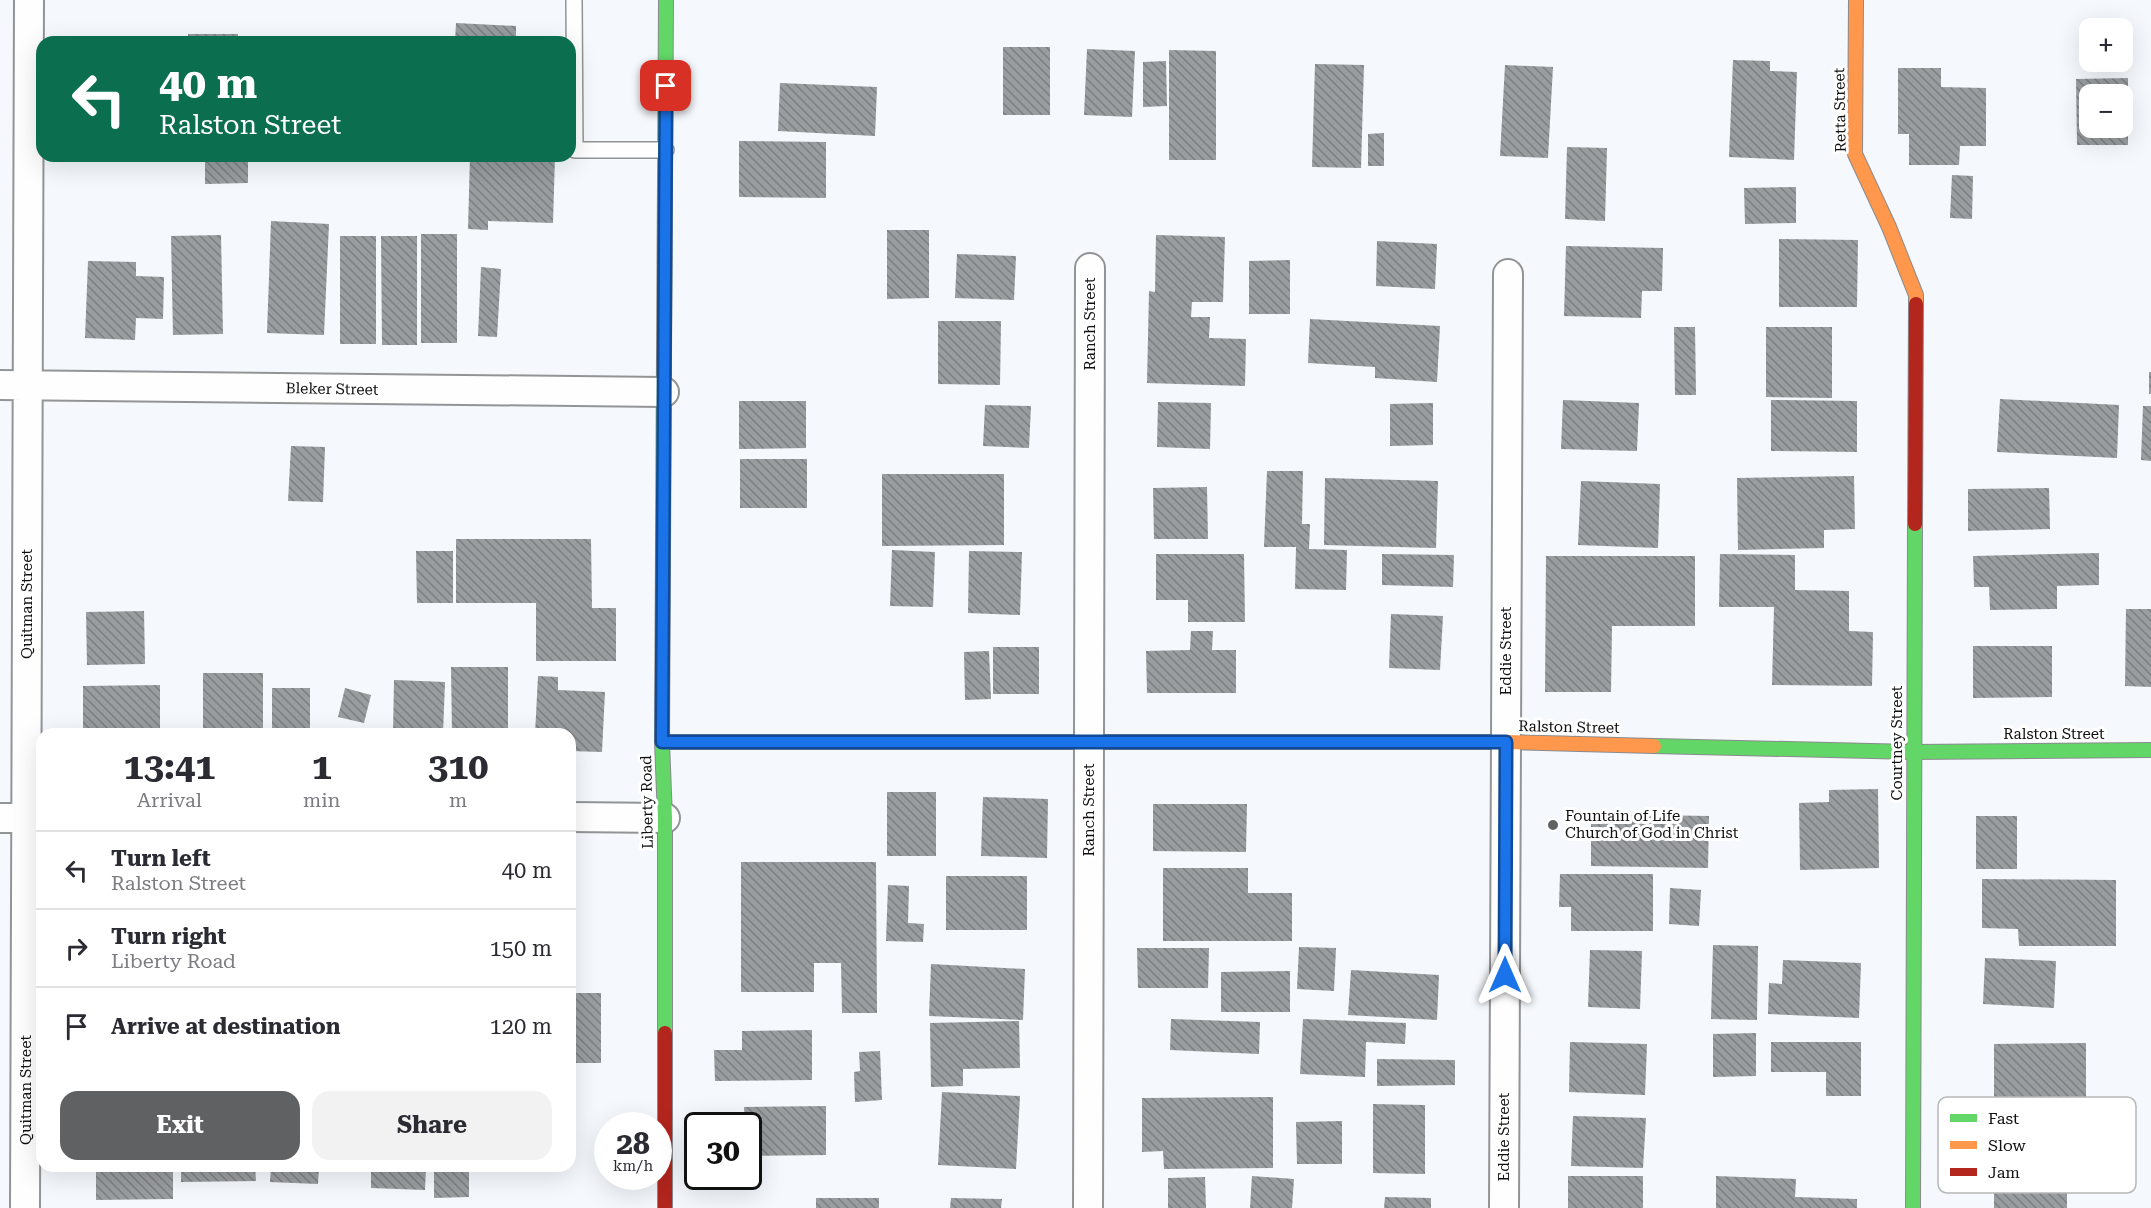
<!DOCTYPE html>
<meta charset="utf-8">
<style>
body{margin:0;font-family:"Roboto Serif",serif;background:#f2f2f3;color:#2b2b33;height:100vh;display:flex;flex-direction:column;font-size:22px;white-space:nowrap}
*{box-sizing:border-box;margin:0}
p{font-size:20px;color:#7c7c81}
.icon{flex:none;width:33px;height:33px;fill:none;stroke:currentColor;stroke-width:2;stroke-linecap:round;stroke-linejoin:round}
.map{position:relative;flex:1;overflow:hidden}
.panel{position:absolute;left:36px;top:728px;width:540px;height:444px;display:flex;flex-direction:column;background:#fff;border-radius:18px;box-shadow:0 6px 24px #0002}
.panel>*{flex:none}
.hud{position:absolute;left:36px;top:36px;width:540px;height:126px;border-radius:18px;box-shadow:0 6px 24px #0002;background:#0b6e4f;color:#fff;overflow:hidden}
.tools{position:absolute;left:2079px;top:18px;display:grid;gap:12px}
.tools a{display:grid;place-items:center;width:54px;height:54px;border-radius:12px;background:#fff;box-shadow:0 6px 24px #0002;font-size:30px}
.speed{position:absolute;left:594px;top:1112px;display:flex;gap:12px;font-size:30px;font-weight:700;text-align:center}
.speed>*{display:grid;place-content:center;width:78px;height:78px;border-radius:50%;background:#fff;box-shadow:0 6px 24px #0002;line-height:1}
.speed small{font-size:15px;font-weight:400}
.speed .limit{border:3px solid #111;border-radius:9px;background:#fff;color:#111}
.pin{position:absolute;display:grid;place-items:center;width:51px;height:51px;color:#fff;margin:-26px;border-radius:12px;box-shadow:0 3px 9px #0006}
.me{position:absolute;width:66px;margin:-33px;rotate:0deg;stroke-linejoin:round;filter:drop-shadow(0 0 4px #0008)}
.turn{display:flex;align-items:center;gap:21px;height:126px;padding:0 24px;font-size:27px}
.turn .icon{width:78px;height:78px;stroke-width:2.5}
.turn b{display:block;font-size:42px;line-height:51px}
.eta{display:flex;justify-content:space-evenly;align-items:center;height:102px;text-align:center}
.eta b{font-size:36px;font-weight:700;line-height:42px}
.cta{display:flex;gap:12px;margin-top:auto;padding:12px 24px}
.cta a{flex:1;height:69px;border-radius:18px;background:#606163;color:#fff;font-size:24px;font-weight:700;line-height:69px;text-align:center}
.cta a+a{background:#f2f2f3;color:#2b2b33}
ul{padding:0;list-style:none}
li{display:flex;align-items:center;gap:18px;height:78px;padding:0 24px;border-top:2px solid #e1e1e2}
li div{flex:1}
li b{display:block;font-size:22px}
li em{font-style:normal}
.map>svg:first-child{display:block}
.building{fill:url(#building-back-hatch);fill-rule:evenodd}
.lines{fill:none;stroke-linecap:round;stroke-linejoin:round}
.lane-casing{stroke:#939496;stroke-width:18}
.street-casing{stroke:#939496;stroke-width:32}
.fast-casing{stroke:#8a8b8d;stroke-width:16}
.slow-casing{stroke:#8a8b8d;stroke-width:16}
.jam-casing{stroke:#8a8b8d;stroke-width:16}
.lane{stroke:#fefeff;stroke-width:15}
.street{stroke:#fefeff;stroke-width:28}
.fast{stroke:#63d668;stroke-width:14}
.slow{stroke:#ff974d;stroke-width:14}
.jam{stroke:#b3261e;stroke-width:14}
.route-casing{stroke:#114b97;stroke-width:15}
.route{stroke:#1a73e8;stroke-width:10}
.poi-dot{fill:#606163;stroke:#fff;stroke-width:2}
.labels{text-anchor:middle;stroke-width:6;stroke-linejoin:round;paint-order:stroke}
.street-label{font-size:15px;fill:#101010;stroke:#fff}
.poi-label{font-size:15px;fill:#101010;stroke:#fff;text-anchor:start}
.key{fill:#fff;stroke:#b7b7b7;stroke-width:1.5}
.key-label{font-size:16px;fill:#101010}
</style>
<div class="map">
<svg width="2151" height="1208" viewBox="0 0 2151 1208">
<defs>
<pattern id="building-back-hatch" width="6" height="6" patternUnits="userSpaceOnUse" patternTransform="scale(1.5)"><rect width="6" height="6" fill="#9a9da0"/><path d="M-1 5l2 2M0 0l6 6M5-1l2 2" fill="none" stroke="#7c7f81"/></pattern>
</defs>
<rect width="100%" height="100%" fill="#f5f8fc"/>
<path class="building" d="M456 23 516 26V42H455Z
M188 34H238V42H188Z
M98 36 147 39V42H97Z
M285 37 337 39V42H285Z
M1003 47H1050V115H1003Z
M1087 49 1135 51 1132 117 1084 115Z
M1169 50 1216 51V160H1169Z
M1733 60 1770 61V71L1797 72 1794 160 1729 157Z
M1166 61 1167 106 1143 107V62Z
M1315 64 1364 65 1361 168 1312 167Z
M1505 65 1553 67 1548 158 1500 156Z
M1898 68H1941V87L1986 88V146H1960L1959 165H1909V134H1898Z
M2128 78V145H2077L2076 79ZM2090 94H2122V128H2090Z
M780 83 877 87 875 136 778 131Z
M1384 133V166H1368V134Z
M739 141 826 142V198L739 197Z
M1567 147 1607 148 1605 221 1565 219Z
M205 156H248V183L205 184Z
M470 156H555L553 223 488 221V230L468 229Z
M1952 175 1973 176 1972 219 1950 218Z
M1796 187V223L1745 224 1744 188Z
M271 221 329 224 324 335 267 333Z
M887 230H929V298L887 299Z
M421 234H457V343H421Z
M221 235 223 334 173 335 171 236Z
M1156 235 1225 237 1223 302H1192L1191 317H1210L1209 338 1246 339 1245 386 1147 383 1149 291 1155 292Z
M340 236H376V344H340Z
M381 236H417V345H382Z
M1779 239 1858 240 1857 307H1779Z
M1377 241 1437 244 1435 289 1376 286Z
M1566 246 1663 248 1662 291H1642L1641 318 1564 316Z
M957 254 1016 256 1014 300 955 298Z
M1290 260V314H1249V261Z
M88 261 136 262V276L164 277 163 319 136 318 135 340 85 338Z
M481 267 501 269 497 337 478 336Z
M1310 319 1440 326 1437 382 1375 378V367L1308 363Z
M938 321H1001L1000 385 938 384Z
M1674 327H1695L1696 395H1675Z
M1766 327H1832V398L1766 397Z
M2149 372H2151V394H2149Z
M2000 399 2119 405 2117 458 1997 452Z
M1563 400 1639 403 1637 451 1561 449Z
M1771 400 1857 401V452L1771 451Z
M739 401H806V448L739 449Z
M1158 402 1211 403 1210 449 1157 447Z
M1433 403V445L1390 446V404Z
M985 405 1031 406 1029 448 983 446Z
M2143 406H2151V461L2141 460Z
M291 446 325 447 323 502 288 501Z
M740 459H807V508H740Z
M1267 471H1303L1302 524H1310L1309 549 1347 550 1346 590 1295 589 1296 547H1264Z
M882 474H1004V545L882 546Z
M1854 476 1855 529 1824 530V548L1738 550 1737 478Z
M1325 478 1438 481 1436 548 1324 545Z
M1581 481 1660 484 1658 548 1578 545Z
M1207 487 1208 539H1154L1153 488Z
M2049 488 2050 529 1968 531V489Z
M456 539H591L592 608H616V661H536V603H456Z
M892 550 935 552 933 607 890 606Z
M416 551H453V603H417Z
M969 551 1022 552 1020 615 968 613Z
M2099 553V585L2057 586V609L1990 610 1989 587H1974L1973 556Z
M1156 554H1244L1245 622H1188V600H1156Z
M1382 554 1454 555 1453 587 1382 585Z
M1720 554 1795 555V590L1849 591V631L1873 632 1872 686 1772 685 1774 607H1719Z
M1546 556H1695V626H1612L1611 692H1545Z
M2126 609H2151V687L2125 686Z
M144 611 145 664 87 665 86 612Z
M1391 614 1443 616 1440 670 1389 668Z
M1191 631H1213L1212 650H1236V693H1147L1146 651 1190 650Z
M1973 646H2052V697L1973 698Z
M993 647H1039V694H993Z
M989 651 991 699 965 700 964 652Z
M451 667H508V734H452Z
M203 673H263V734H203Z
M538 676 558 677V690L605 692 602 752 570 751V734H535Z
M394 680 445 682 443 734H393Z
M160 685V734H83V686Z
M272 688H310V734H272Z
M345 688 371 695 364 723 338 717Z
M1878 789 1879 868 1800 870 1799 803 1829 802V790Z
M887 792H936V856H887Z
M983 797 1048 799 1047 858 981 856Z
M1153 804H1247L1246 852 1153 851Z
M1591 814 1709 816 1708 868 1591 866Z
M1976 816H2017V869H1976Z
M741 862H876L877 1013H842L841 963H814V992H741Z
M1163 868H1248V893H1292V941H1163Z
M1560 874H1653V931H1571V907H1559Z
M946 876H1027V930H946Z
M1982 879 2116 880V946H2019L2018 929 1982 928Z
M888 885 909 886 908 923 924 924 923 942 886 941Z
M1670 888 1701 890 1699 926 1669 924Z
M1713 945 1758 946 1757 1020 1711 1019Z
M1299 947 1336 948 1334 991 1297 989Z
M1137 948H1209L1208 988H1138Z
M1590 950 1642 951 1640 1009 1588 1007Z
M1985 958 2056 961 2054 1008 1983 1004Z
M1783 960 1861 963 1859 1018 1768 1014 1769 983 1782 984Z
M931 964 1025 969 1023 1020 929 1016Z
M1351 970 1439 975 1437 1020 1348 1015Z
M1290 971V1012H1221V972Z
M570 993H601V1063H570Z
M1171 1019 1260 1022 1259 1054 1170 1050Z
M1303 1019 1406 1023 1405 1044 1366 1042 1365 1077 1300 1074Z
M1019 1021 1020 1068 963 1069V1086L931 1087 930 1023Z
M812 1030V1080L715 1081 714 1050H742V1031Z
M1756 1033V1076L1713 1077V1034Z
M1570 1042 1647 1044 1645 1095 1569 1092Z
M1771 1042H1861V1096H1826V1072H1771Z
M2086 1043V1097L1994 1098V1044Z
M880 1051 882 1100 855 1102 854 1072 860 1071 859 1052Z
M1377 1059 1455 1060V1085L1377 1086Z
M942 1092 1020 1096 1016 1169 938 1165Z
M1273 1097V1168L1164 1169 1163 1151 1142 1152V1098Z
M1373 1104 1425 1105V1174L1373 1173Z
M826 1106V1155L748 1156V1125H745L744 1107Z
M1573 1116 1646 1118 1643 1168 1571 1166Z
M1342 1121V1164H1297L1296 1122Z
M96 1166H173V1199L96 1200Z
M181 1166H255L256 1181 181 1182Z
M271 1166H319L318 1184 270 1182Z
M371 1166H426L425 1190 371 1188Z
M434 1166H469V1197L434 1198Z
M1252 1176 1294 1179 1292 1208H1250Z
M1568 1176H1643V1208H1568Z
M1716 1176 1796 1179 1795 1197 1857 1199V1208H1716Z
M1205 1177 1206 1208H1168V1178Z
M2067 1179V1208H1994V1180Z
M1385 1197 1431 1198V1208H1384Z
M816 1198H879V1208H816Z
M951 1198 1002 1199 1001 1208H950Z"/>
<g class="lines">
<g class="lane-casing">
<path id="lane" d="M574 0 575 150H666"/>
</g>
<g class="street-casing">
<path id="street" d="M0 385 664 392
M570 817 665 818
M0 818H42
M25 1208 29 0
M1088 1208 1090 268
M1504 1208 1508 274"/>
</g>
<g class="fast-casing">
<path id="fast" d="M665 182 666 0
M664 356 662 742 665 818V1033
M662 742H1257
M1654 746 1913 752 2151 750
M1913 1208 1915 524"/>
</g>
<g class="slow-casing">
<path id="slow" d="M1856 0 1855 154 1889 227 1916 295V304
M1257 742H1506L1654 746"/>
</g>
<g class="jam-casing">
<path id="jam" d="M664 356 665 182
M1915 524 1916 304
M665 1033V1208"/>
</g>
<use href="#lane" class="lane"/>
<use href="#street" class="street"/>
<use href="#fast" class="fast"/>
<use href="#slow" class="slow"/>
<use href="#jam" class="jam"/>
</g>
<g class="lines">
<g class="route-casing">
<path id="route" d="M666 86 662 742H1506L1505 975"/>
</g>
<use href="#route" class="route"/>
</g>
<circle class="poi-dot" cx="1553" cy="825" r="6"/>
<g class="labels">
<g class="street-label">
<text transform="translate(1840 110) rotate(-91)" y="5">Retta Street</text>
<text transform="translate(1090 324) rotate(-90)" y="5">Ranch Street</text>
<text transform="translate(332 389) rotate(1)" y="5">Bleker Street</text>
<text transform="translate(27 604) rotate(-90)" y="5">Quitman Street</text>
<text transform="translate(1506 651) rotate(-90)" y="5">Eddie Street</text>
<text transform="translate(1569 727) rotate(1)" y="5">Ralston Street</text>
<text x="2054" y="739">Ralston Street</text>
<text transform="translate(1897 743) rotate(-90)" y="5">Courtney Street</text>
<text transform="translate(647 802) rotate(-91)" y="5">Liberty Road</text>
<text transform="translate(1089 810) rotate(-90)" y="5">Ranch Street</text>
<text transform="translate(26 1090) rotate(-90)" y="5">Quitman Street</text>
<text transform="translate(1504 1137) rotate(-90)" y="5">Eddie Street</text>
</g>
<g class="poi-label">
<text x="1565" y="821">Fountain of Life<tspan x="1565" dy="17">Church of God in Christ</tspan></text>
</g>
</g>
<rect x="1938" y="1097" width="198" height="96" rx="9" class="key"/>
<rect x="1950" y="1114" width="27" height="8" fill="#63d668"/>
<rect x="1950" y="1141" width="27" height="8" fill="#ff974d"/>
<rect x="1950" y="1168" width="27" height="8" fill="#b3261e"/>
<g class="key-label">
<text x="1988" y="1124">Fast</text>
<text x="1988" y="1151">Slow</text>
<text x="1988" y="1178">Jam</text>
</g>
</svg>
<div class="tools">
<a>+</a>
<a>−</a>
</div>
<div class="speed"><div>28<small>km/h</small></div><div class="limit">30</div></div>
<div class="pin" style="left:666px;top:86px;background:#d93025"><svg class="icon" aria-label="arrive" viewBox="0 0 24 24"><path d="M6 21V4h12l-3 4 3 4H6"/></svg></div>
<svg class="me" style="left:1505px;top:975px" viewBox="-20 -20 40 40"><path d="M0-17L14 15 0 8-14 15z" fill="#1a73e8" stroke="#fff" stroke-width="4"/></svg>
<div class="hud">
<div class="turn"><svg class="icon" aria-label="left" viewBox="0 0 24 24"><path d="M17 20v-9H6M10 6l-5 5 5 5"/></svg><div><b>40 m</b>Ralston Street</div></div>
</div>
<section class="panel">
<div class="eta">
<div><b>13:41</b><p>Arrival</p></div>
<div><b>1</b><p>min</p></div>
<div><b>310</b><p>m</p></div>
</div>
<ul>
<li><svg class="icon" aria-label="left" viewBox="0 0 24 24"><path d="M17 20v-9H6M10 6l-5 5 5 5"/></svg><div><b>Turn left</b><p>Ralston Street</p></div><em>40 m</em></li>
<li><svg class="icon" aria-label="right" viewBox="0 0 24 24"><path d="M7 20v-9h11M14 6l5 5-5 5"/></svg><div><b>Turn right</b><p>Liberty Road</p></div><em>150 m</em></li>
<li><svg class="icon" aria-label="arrive" viewBox="0 0 24 24"><path d="M6 21V4h12l-3 4 3 4H6"/></svg><div><b>Arrive at destination</b></div><em>120 m</em></li>
</ul>
<div class="cta"><a>Exit</a><a>Share</a></div>
</section>
</div>
